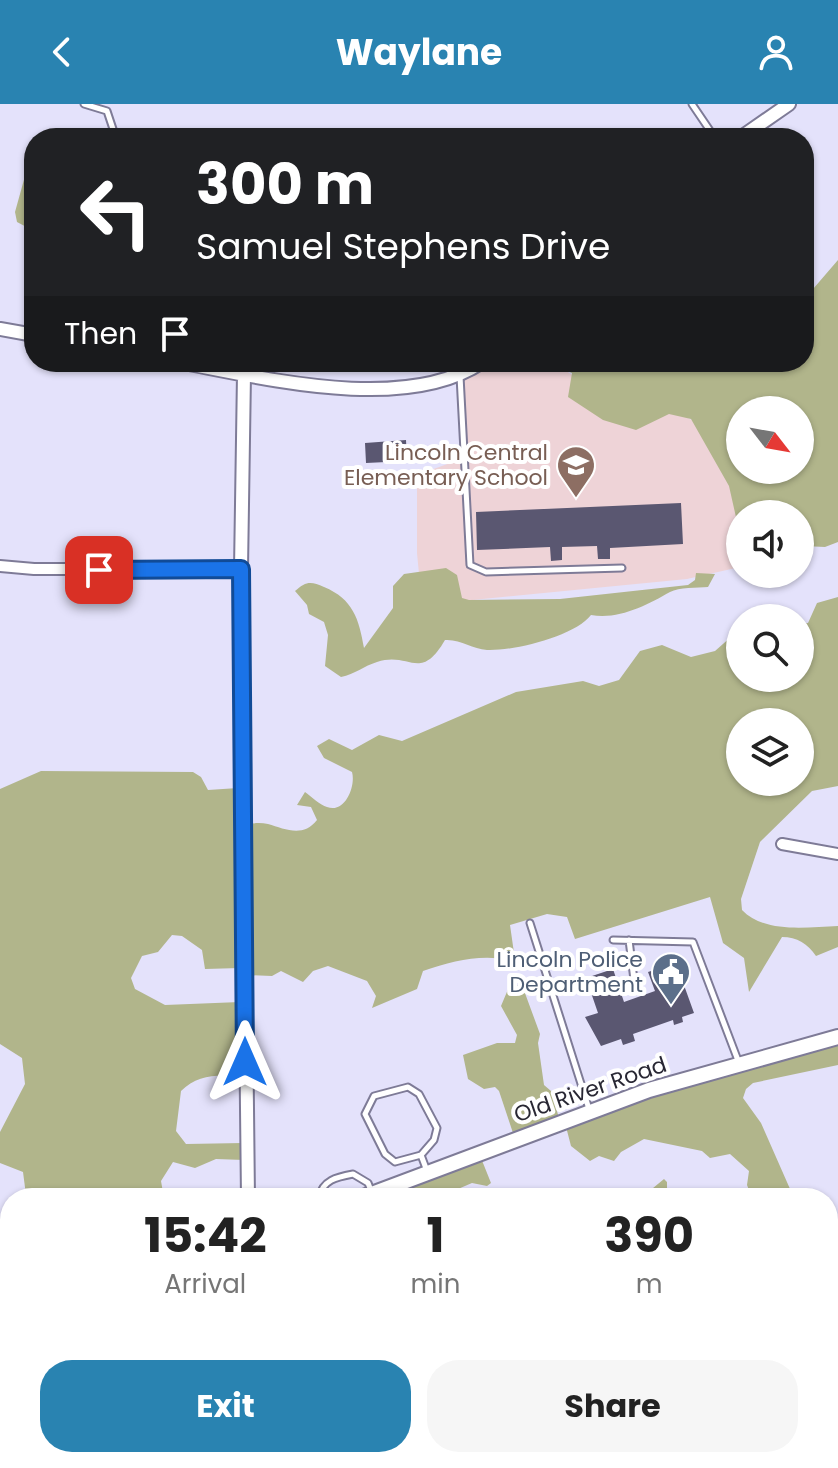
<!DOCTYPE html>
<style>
body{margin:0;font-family:Poppins,sans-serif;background:#f6f6f6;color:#222;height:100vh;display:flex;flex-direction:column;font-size:30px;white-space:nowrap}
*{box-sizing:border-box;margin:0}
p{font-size:26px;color:#767676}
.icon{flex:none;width:44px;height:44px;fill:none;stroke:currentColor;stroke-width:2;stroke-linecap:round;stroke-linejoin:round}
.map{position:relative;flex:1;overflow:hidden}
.details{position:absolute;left:0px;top:1084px;width:838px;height:280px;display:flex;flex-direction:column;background:#fff;border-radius:32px 32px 0 0;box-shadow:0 2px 6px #0004}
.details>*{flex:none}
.guide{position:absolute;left:24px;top:24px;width:790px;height:244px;border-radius:32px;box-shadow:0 2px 6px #0004;background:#202124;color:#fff;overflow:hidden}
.needle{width:52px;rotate:121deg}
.fabs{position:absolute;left:726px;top:292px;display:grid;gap:16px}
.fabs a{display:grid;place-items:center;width:88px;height:88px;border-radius:50%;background:#fff;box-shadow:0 2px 6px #0004;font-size:40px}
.pin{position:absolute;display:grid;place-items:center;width:68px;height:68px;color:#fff;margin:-34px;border-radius:16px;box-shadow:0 4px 12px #0006}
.me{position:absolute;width:88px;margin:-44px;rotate:0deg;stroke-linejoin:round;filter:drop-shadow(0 0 6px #0008)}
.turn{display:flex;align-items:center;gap:28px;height:168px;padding:0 40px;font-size:36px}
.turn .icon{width:104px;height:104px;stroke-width:2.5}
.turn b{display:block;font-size:56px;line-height:68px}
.then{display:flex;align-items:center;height:76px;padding:0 40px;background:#0003;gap:16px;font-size:30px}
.eta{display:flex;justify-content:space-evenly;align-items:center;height:136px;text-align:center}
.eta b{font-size:48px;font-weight:700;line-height:56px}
.cta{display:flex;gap:16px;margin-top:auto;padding:16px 40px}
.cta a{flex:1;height:92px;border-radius:32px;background:#2983b1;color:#fff;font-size:32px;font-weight:700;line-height:92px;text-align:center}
.cta a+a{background:#f6f6f6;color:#222}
header{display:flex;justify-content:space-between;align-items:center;height:104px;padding:0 40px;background:#2983b1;color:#fff;font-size:36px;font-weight:700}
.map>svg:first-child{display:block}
.education{fill:#eed3d7}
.forest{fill:#b1b58b;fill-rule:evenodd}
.building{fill:#5a5771}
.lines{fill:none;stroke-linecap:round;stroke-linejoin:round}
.service-casing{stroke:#7e7b97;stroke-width:9}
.minor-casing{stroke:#7e7b97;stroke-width:14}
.tertiary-casing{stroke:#7e7b97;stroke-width:16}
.secondary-casing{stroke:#7e7b97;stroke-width:18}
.service{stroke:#fff;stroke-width:5}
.minor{stroke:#fff;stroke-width:10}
.tertiary{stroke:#fff;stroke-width:12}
.secondary{stroke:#fff;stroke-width:14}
.route-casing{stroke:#114b97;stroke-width:20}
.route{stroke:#1a73e8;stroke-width:14}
.labels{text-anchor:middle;stroke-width:8;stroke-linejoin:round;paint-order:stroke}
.education-label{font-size:22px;fill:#785e54;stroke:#fff;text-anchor:end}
.service-label{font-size:22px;fill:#4e5e75;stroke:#fff;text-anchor:end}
.street-label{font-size:22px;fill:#282733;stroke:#fff}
</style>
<header><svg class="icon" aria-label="back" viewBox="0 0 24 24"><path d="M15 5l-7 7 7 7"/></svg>Waylane<svg class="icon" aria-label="person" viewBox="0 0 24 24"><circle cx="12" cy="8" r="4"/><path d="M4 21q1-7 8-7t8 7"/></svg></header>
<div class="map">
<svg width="838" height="1364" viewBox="0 0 838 1364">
<rect width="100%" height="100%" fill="#e4e2fb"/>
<path class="education" d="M482 258H553L624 306H672L696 318 726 356 740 419V463L687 475 422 501 417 449V371L464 354 460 272Z"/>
<path class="forest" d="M25 72 34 81V127L17 118 15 108Z
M838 156V438L825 443 804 442 800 459V410H740V431L729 382 691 315 669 310 636 326 603 316 568 293 572 269 547 258H804V189L807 192ZM800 306V366H740V306Z
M446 464 457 471 462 494 469 496 560 495 688 481 695 476 696 469 715 470 708 483C697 484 679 483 670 488 647 501 619 516 591 511 575 532 515 547 487 546 472 545 461 535 445 536 420 579 410 547 377 558 364 562 355 570 341 573L325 562 328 531 324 518 309 510 307 501 295 487C306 477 311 477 324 483 353 495 359 515 364 544L393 504V482L404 470Z
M838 493V682L812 687 760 738 741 795 742 806C765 830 808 823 838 822V843L816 852C808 840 797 833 782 833L749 888 744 854 723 839 710 793 575 835 567 813 547 810 510 821 514 849 510 856C479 850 453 857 423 867L417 885 372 904 376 892 367 877 328 862 313 867 303 878 281 867 272 872 244 871 240 864 205 865 202 846 182 832 172 831 158 848 142 852 131 874 135 885 165 901 240 898 243 973C220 970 198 970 181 987L176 1027 186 1040 243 1039 244 1056 216 1055 195 1064 173 1058 161 1077 164 1094H18L26 1091 23 1068 0 1059V1028L25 980 22 954 0 940V685L41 667 193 668 201 673 208 686 238 684 240 720C249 720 259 718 268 720 285 725 303 734 317 716L311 703 297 701 305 688C312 693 320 701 327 703 345 710 356 682 352 668L324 654 317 642 329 635 352 646 379 631 402 637 516 588 583 577 599 582 619 576 640 547 662 541 691 553 715 547 740 525V574H800V520L808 519 817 499ZM740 618H800V678H740Z
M522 881 540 930 538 939 544 981 551 987 559 1014 514 1032 499 987 495 983 484 985 468 975 463 951 497 939H515L517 931 501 902 509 883Z
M838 932V961L753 979 746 985 743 994 761 1019 794 1094H752L747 1081 749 1067 730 1050 710 1054 702 1047 644 1035 621 1048 614 1057 599 1052 590 1057 571 1042 564 1015Z
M479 1049 491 1079 487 1082 472 1079 437 1094H357Z
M664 1075 667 1078V1094H648L647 1089Z
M828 1169 838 1201V1364H160V1354H828Z
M0 1262 10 1273 6 1308 10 1319 1 1323Z"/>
<path class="building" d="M406 336 407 357 366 359 365 339Z
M681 399 683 440 610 444V455H598L597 442 562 443V456L551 457 550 443 477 446 476 408Z
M676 859 694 909 682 913 683 918 674 921 673 916 633 930 635 937 623 941 621 935 601 942 585 913 598 909 586 874 613 865 624 898 655 887 648 868Z"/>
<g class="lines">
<g class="service-casing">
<path id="service" d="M84 0 107 7 116 34
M692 0 715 34
M460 272 470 461 486 468 622 464
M530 819 589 1005
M613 836 693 838 739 959
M629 836 635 884
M421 1051 395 1058 385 1050 365 1010 374 992 408 983 419 990 437 1024 434 1036 421 1051 427 1067
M319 1094C322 1076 337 1073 353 1070L368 1079 372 1089"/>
</g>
<g class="minor-casing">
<path id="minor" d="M0 462 34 465H241
M782 740 838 750
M828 1203 838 1198
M309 1364 326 1354
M826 1364 838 1355"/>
</g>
<g class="tertiary-casing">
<path id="tertiary" d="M740 34 789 0
M0 225 34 231
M178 258C264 274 405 310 482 258
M244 270 241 465 248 1094
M42 1364 52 1354"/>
</g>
<g class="secondary-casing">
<path id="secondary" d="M361 1094 649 986 838 933
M0 1232 10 1228"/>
</g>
<use href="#service" class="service"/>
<use href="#minor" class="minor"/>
<use href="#tertiary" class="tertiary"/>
<use href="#secondary" class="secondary"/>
</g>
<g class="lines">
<g class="route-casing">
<path id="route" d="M99 466 241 465 245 958"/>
</g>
<use href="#route" class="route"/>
</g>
<defs>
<g id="school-pin" transform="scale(2)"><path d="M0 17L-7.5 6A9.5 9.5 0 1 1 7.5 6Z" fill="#8d6e63" stroke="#fff"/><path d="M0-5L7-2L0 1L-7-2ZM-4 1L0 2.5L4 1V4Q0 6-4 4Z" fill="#fff"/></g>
<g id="civic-pin" transform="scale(2)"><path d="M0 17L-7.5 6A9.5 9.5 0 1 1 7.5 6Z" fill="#5c6f8a" stroke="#fff"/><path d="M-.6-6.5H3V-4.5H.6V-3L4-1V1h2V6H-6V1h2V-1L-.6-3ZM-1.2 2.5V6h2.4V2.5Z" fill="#fff"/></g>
</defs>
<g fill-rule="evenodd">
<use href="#school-pin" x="576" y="361"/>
<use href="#civic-pin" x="671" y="868"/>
</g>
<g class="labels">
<g class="education-label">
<text x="548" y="356">Lincoln Central<tspan x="548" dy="25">Elementary School</tspan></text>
</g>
<g class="service-label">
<text x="643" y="863">Lincoln Police<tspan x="643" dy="25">Department</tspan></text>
</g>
<g class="street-label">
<text transform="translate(590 985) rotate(-19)" y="8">Old River Road</text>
</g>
</g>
</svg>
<div class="fabs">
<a><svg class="needle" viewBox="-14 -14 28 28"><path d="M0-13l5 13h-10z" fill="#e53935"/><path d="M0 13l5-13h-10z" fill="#767676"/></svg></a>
<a><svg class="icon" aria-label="sound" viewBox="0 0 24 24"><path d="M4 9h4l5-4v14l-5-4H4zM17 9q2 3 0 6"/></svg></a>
<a><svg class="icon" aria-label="search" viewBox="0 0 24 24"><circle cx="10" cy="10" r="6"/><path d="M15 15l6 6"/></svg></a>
<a><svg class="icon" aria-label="layers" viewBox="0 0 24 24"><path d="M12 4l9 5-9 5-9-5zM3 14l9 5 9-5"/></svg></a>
</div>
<div class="pin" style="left:99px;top:466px;background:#d93025"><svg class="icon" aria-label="arrive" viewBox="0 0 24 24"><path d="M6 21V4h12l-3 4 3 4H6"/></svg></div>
<svg class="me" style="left:245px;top:958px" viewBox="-20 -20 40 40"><path d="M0-17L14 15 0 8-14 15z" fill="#1a73e8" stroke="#fff" stroke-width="4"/></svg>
<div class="guide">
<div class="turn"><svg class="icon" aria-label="left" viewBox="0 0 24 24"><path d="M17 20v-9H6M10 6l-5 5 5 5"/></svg><div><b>300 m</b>Samuel Stephens Drive</div></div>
<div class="then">Then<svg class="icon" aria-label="arrive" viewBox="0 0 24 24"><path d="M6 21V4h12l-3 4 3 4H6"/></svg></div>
</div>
<section class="details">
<div class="eta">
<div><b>15:42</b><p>Arrival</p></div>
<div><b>1</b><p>min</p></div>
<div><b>390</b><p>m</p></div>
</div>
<div class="cta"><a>Exit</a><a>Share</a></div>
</section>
</div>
